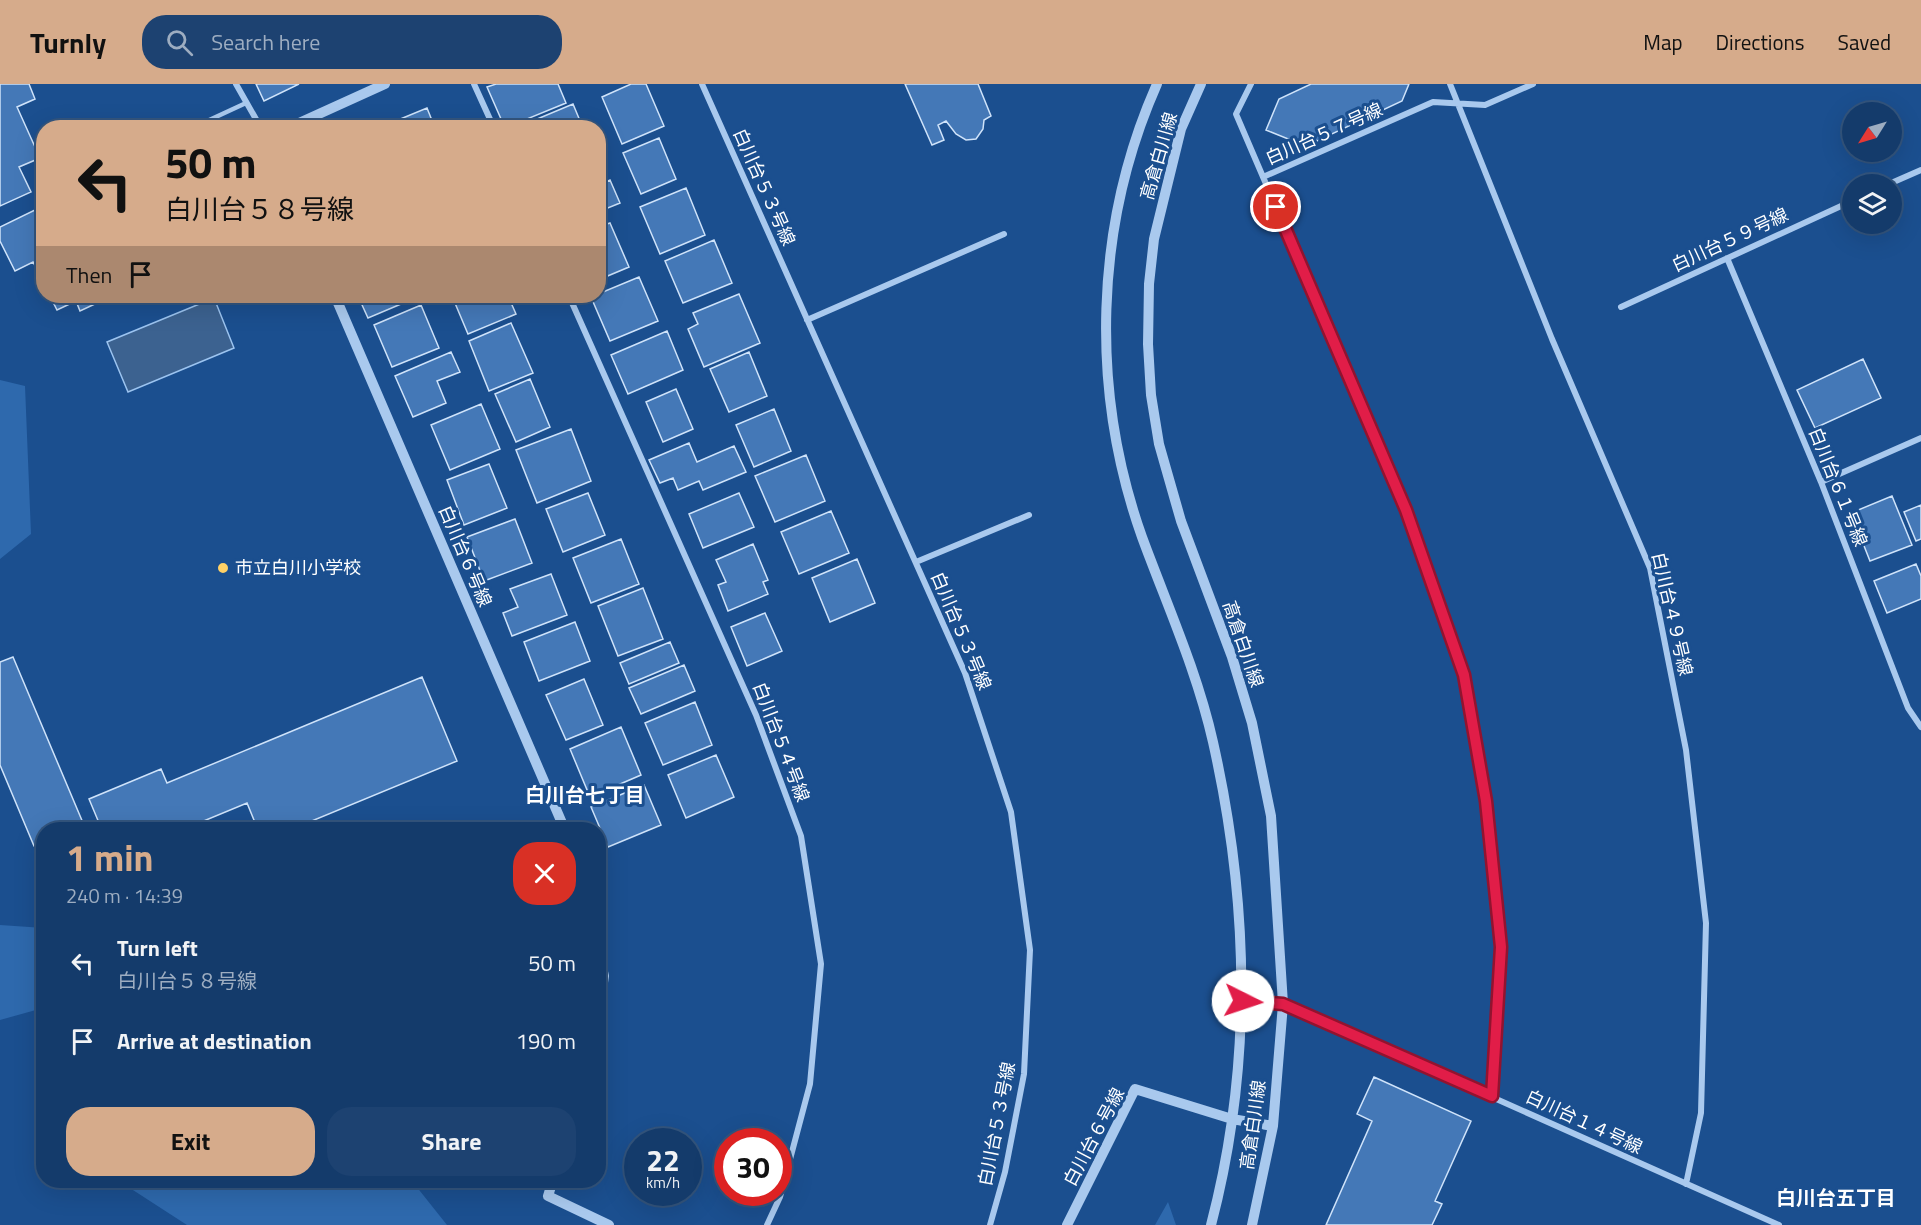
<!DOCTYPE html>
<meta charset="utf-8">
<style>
body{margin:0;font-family:"Titillium Web","Noto Sans JP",sans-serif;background:#1d4271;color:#f1f3f6;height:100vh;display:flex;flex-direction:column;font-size:22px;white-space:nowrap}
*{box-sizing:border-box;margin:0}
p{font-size:20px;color:#9dadc1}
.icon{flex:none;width:33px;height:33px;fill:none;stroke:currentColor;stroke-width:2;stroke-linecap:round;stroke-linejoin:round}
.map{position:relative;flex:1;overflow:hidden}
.sheet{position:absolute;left:36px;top:738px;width:570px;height:366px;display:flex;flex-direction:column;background:#143b6b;border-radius:24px;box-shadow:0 6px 24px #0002,0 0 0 2px #33557e}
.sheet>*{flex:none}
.hud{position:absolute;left:36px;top:36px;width:570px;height:183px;border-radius:24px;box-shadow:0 6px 24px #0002,0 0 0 2px #33557e;background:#d6ab8b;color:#111;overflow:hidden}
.needle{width:39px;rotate:233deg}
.controls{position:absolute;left:1842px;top:18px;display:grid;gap:12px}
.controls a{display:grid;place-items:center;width:60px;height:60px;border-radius:50%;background:#143b6b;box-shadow:0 6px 24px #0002,0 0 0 2px #33557e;font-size:30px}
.speed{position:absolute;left:624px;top:1044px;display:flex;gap:12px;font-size:30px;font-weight:700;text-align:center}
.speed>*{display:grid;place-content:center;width:78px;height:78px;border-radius:50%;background:#143b6b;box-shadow:0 6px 24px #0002,0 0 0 2px #33557e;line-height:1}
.speed small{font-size:15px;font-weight:400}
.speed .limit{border:9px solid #d22;background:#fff;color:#111}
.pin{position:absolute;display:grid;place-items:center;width:51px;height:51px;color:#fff;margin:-26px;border:3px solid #fff;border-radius:50%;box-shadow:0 2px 6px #0007}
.me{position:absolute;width:66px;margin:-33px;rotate:94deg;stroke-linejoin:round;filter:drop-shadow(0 0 4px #0008)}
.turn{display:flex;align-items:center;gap:21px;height:126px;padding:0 30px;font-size:27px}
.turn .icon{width:78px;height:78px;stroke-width:2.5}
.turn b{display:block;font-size:42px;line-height:51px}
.then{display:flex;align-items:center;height:57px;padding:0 30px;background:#0003;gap:12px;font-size:22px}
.round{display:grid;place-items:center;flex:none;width:63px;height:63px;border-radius:24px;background:#1d4271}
.headline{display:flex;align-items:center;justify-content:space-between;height:102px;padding:0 30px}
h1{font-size:36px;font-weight:700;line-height:45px;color:#d6ab8b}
.action{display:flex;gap:12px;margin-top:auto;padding:12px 30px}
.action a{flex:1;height:69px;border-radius:24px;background:#d6ab8b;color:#111;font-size:24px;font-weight:700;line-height:69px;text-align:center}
.action a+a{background:#1d4271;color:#f1f3f6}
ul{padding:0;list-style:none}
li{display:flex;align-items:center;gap:18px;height:78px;padding:0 30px}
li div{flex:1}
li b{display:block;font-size:22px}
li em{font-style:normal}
header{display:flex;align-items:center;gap:36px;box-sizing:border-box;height:84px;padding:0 30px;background:#d6ab8b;color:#111}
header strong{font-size:28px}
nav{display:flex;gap:33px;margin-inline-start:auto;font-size:21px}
.search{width:420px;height:54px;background:#1d4271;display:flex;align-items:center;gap:15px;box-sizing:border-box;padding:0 21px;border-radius:24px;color:#9dadc1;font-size:22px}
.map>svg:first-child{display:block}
.green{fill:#2e69ad}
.water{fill:#3c6290;stroke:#9cc4f0;stroke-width:1.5}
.building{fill:#4478b7;stroke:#cfe3fa;stroke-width:1.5}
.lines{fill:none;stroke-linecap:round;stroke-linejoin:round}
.service{stroke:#a9c9ee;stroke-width:4.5}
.minor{stroke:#a9c9ee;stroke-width:6}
.tertiary{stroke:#a9c9ee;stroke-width:10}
.route-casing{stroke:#92132f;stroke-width:15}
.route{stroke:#e11d48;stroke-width:10}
.poi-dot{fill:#ffd166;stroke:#1b4f8f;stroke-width:2}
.labels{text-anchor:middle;stroke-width:6;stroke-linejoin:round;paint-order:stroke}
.street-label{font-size:18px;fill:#fff;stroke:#1b4f8f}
.poi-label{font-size:18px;fill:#fff;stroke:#1b4f8f;text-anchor:start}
.neighbourhood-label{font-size:20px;font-weight:bold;fill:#fff;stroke:#1b4f8f}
</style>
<header>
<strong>Turnly</strong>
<div class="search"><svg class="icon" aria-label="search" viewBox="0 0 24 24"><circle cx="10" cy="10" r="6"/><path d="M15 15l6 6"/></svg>Search here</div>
<nav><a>Map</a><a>Directions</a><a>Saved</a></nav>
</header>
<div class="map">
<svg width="1921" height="1141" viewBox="0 0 1921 1141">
<rect width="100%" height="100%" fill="#1b4f8f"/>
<path class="green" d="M0 296 25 302 31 450 0 475Z
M0 841 44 844 43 924 0 936Z
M119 1097H412L447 1141H187Z
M1168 1118 1176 1141H1155Z"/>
<path class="water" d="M214 214 234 264 128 308 107 258Z"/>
<path class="building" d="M0 0H29L35 15 17 23 40 74 19 83 31 108 0 122Z
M256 0H299L264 17Z
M496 0H558L566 19 505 44 487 3Z
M631 0H646L664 42 622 60 602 13Z
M905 0H978L991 32 984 36 983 45 976 55 966 56 956 50 946 37 938 41 944 56 932 61Z
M1311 0H1409L1402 17 1317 57 1309 52 1298 59 1266 46 1279 15Z
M573 20 583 44 518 43Z
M427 24 435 44 381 43Z
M659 54 676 95 641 110 623 69Z
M598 85 604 99 610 96 620 119 598 128Z
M686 104 705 151 660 170 640 123Z
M39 124 44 133V199L33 178 15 187 0 157V143Z
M610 139 629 183 598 196V143Z
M714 156 732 199 683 219 665 177Z
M639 193 658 237 610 257 591 213 598 212V210Z
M739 210 760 259 704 283 688 245 698 240 693 229Z
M50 212H112L80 227 76 217 57 226Z
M358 212H420L368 234Z
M452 212H493L495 216 508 212 516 230 468 250Z
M421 221 439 264 392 283 374 241Z
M511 239 533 289 489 307 469 257Z
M667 247 683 286 628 310 611 271Z
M451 268 460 288 437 297 446 319 413 333 395 292Z
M749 268 767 312 729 328 710 285Z
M1863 275 1881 314 1815 344 1797 306Z
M530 295 550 343 516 358 495 310Z
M676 305 693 345 663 358 646 318Z
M481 320 500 365 450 386 431 341Z
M774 325 791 367 754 383 736 341Z
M571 345 591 397 537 419 516 366Z
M689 359 697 378 734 362 746 388 703 406 699 397 678 406 673 394 660 399 649 376Z
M806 371 825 417 775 438 755 392Z
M489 380 507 424 464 441 447 396Z
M588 409 605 451 563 468 546 425Z
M739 409 754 443 703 464 689 430Z
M1892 412 1912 461 1870 477 1851 429Z
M1921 421V455L1916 457 1904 428Z
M831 427 849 469 799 490 781 448Z
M515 435 532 479 484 497 467 453Z
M621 455 639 500 591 519 573 474Z
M753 460 768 496 763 498 768 510 728 527 718 501 726 498 716 476Z
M857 475 875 519 830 538 812 494Z
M1916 480 1921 492V515L1887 529 1874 497Z
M551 490 567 531 512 552 503 529 518 523 510 505Z
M643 504 663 555 618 572 598 522Z
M765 529 782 567 747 582 731 543Z
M575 538 590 577 539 597 524 558Z
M670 558 679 579 629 600 620 579Z
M13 573 86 746H44V761L34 762 0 681V578Z
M684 581 695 607 641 630 629 604Z
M422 593 457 677 290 746H258L247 719 182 746H102L89 715 161 685 167 699Z
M584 595 603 641 566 656 546 611Z
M695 618 712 661 663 681 645 639Z
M621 643 641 691 590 713 570 665Z
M716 671 734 713 686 734 668 691Z
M644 701 661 741 608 763 591 723Z
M1374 993 1471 1037 1435 1117 1442 1120 1432 1141H1326L1372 1037 1357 1030Z"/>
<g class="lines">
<path class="service" d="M192 44 246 19"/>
<path class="minor" d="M236 0 261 44
M474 0 494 44
M702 0 965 589 1011 728 1030 866 1024 990 1005 1088 990 1141
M1251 0 1236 30 1406 426 1464 591 1486 717 1501 863 1492 1012
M1450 0 1552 255 1650 484 1686 666 1706 839 1701 1029 1686 1100
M1263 93 1433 18 1485 21 1533 0
M1889 100 1921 86
M1727 174 1821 398 1908 624 1921 643
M569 212 756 631 801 752 821 880 810 1000 780 1113 767 1141
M1621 223 1852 117
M807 236 1004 150
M1821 398 1921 354
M916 478 1029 431
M1243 917 1283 920 1779 1141"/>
<path class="tertiary" d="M1157 0C1094 142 1090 307 1142 453 1167 521 1197 587 1213 658 1249 818 1253 981 1211 1141
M1201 0 1181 45 1154 155 1149 200 1148 260 1151 311 1159 360 1181 437 1232 573 1252 639 1271 732 1283 920 1273 1042 1252 1141
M288 44 385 0
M335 212 565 746
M598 867 604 892 598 931
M553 1096 548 1112 609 1141
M1067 1141 1135 1005 1232 1035 1273 1042"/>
</g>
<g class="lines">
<g class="route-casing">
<path id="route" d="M1243 917 1283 920 1492 1012 1501 863 1486 717 1464 591 1406 426 1276 123"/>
</g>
<use href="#route" class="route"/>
</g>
<circle class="poi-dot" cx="223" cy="484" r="6"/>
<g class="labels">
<g class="street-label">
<text transform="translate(1324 50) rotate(-24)" y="6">白川台５７号線</text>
<text transform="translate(1159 72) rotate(-74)" y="6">高倉白川線</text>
<text transform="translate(764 103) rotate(66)" y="6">白川台５３号線</text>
<text transform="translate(1730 156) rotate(-25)" y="6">白川台５９号線</text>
<text transform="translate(1838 403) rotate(68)" y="6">白川台６１号線</text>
<text transform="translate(465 472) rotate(67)" y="6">白川台６号線</text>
<text transform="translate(1672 530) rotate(77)" y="6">白川台４９号線</text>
<text transform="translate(961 547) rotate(67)" y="6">白川台５３号線</text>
<text transform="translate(1243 560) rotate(71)" y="6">高倉白川線</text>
<text transform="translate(781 658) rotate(69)" y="6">白川台５４号線</text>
<text transform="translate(1584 1038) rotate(25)" y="6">白川台１４号線</text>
<text transform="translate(997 1040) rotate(-79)" y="6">白川台５３号線</text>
<text transform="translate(1253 1041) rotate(-82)" y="6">高倉白川線</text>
<text transform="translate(1094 1053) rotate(-62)" y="6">白川台６号線</text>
</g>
<g class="poi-label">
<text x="235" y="490">市立白川小学校</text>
</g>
<g class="neighbourhood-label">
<text x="585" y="718">白川台七丁目</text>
<text x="1836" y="1121">白川台五丁目</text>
</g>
</g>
</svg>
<div class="controls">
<a><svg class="needle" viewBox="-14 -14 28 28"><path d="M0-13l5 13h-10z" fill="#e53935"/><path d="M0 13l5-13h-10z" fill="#9dadc1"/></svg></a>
<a><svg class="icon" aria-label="layers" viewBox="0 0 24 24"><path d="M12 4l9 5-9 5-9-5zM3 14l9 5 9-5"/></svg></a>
</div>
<div class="speed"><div>22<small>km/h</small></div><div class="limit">30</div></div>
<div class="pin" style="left:1276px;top:123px;background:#d93025"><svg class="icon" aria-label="arrive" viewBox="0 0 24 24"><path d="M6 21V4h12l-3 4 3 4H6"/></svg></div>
<svg class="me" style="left:1243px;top:917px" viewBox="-20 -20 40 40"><circle r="19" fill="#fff"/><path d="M0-13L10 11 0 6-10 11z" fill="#e11d48"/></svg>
<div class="hud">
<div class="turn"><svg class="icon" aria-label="left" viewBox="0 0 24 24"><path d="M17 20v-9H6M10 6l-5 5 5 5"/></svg><div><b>50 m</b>白川台５８号線</div></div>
<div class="then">Then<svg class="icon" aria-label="arrive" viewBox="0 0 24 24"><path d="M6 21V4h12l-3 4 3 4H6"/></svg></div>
</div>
<section class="sheet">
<div class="headline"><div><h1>1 min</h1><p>240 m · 14:39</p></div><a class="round" style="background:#d93025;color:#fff"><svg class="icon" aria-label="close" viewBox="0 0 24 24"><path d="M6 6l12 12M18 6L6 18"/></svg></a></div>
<ul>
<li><svg class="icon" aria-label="left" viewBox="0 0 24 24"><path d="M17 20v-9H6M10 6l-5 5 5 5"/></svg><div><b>Turn left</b><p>白川台５８号線</p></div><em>50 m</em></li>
<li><svg class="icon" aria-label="arrive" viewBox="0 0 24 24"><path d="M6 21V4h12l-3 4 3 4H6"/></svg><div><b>Arrive at destination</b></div><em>190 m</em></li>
</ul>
<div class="action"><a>Exit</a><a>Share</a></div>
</section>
</div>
